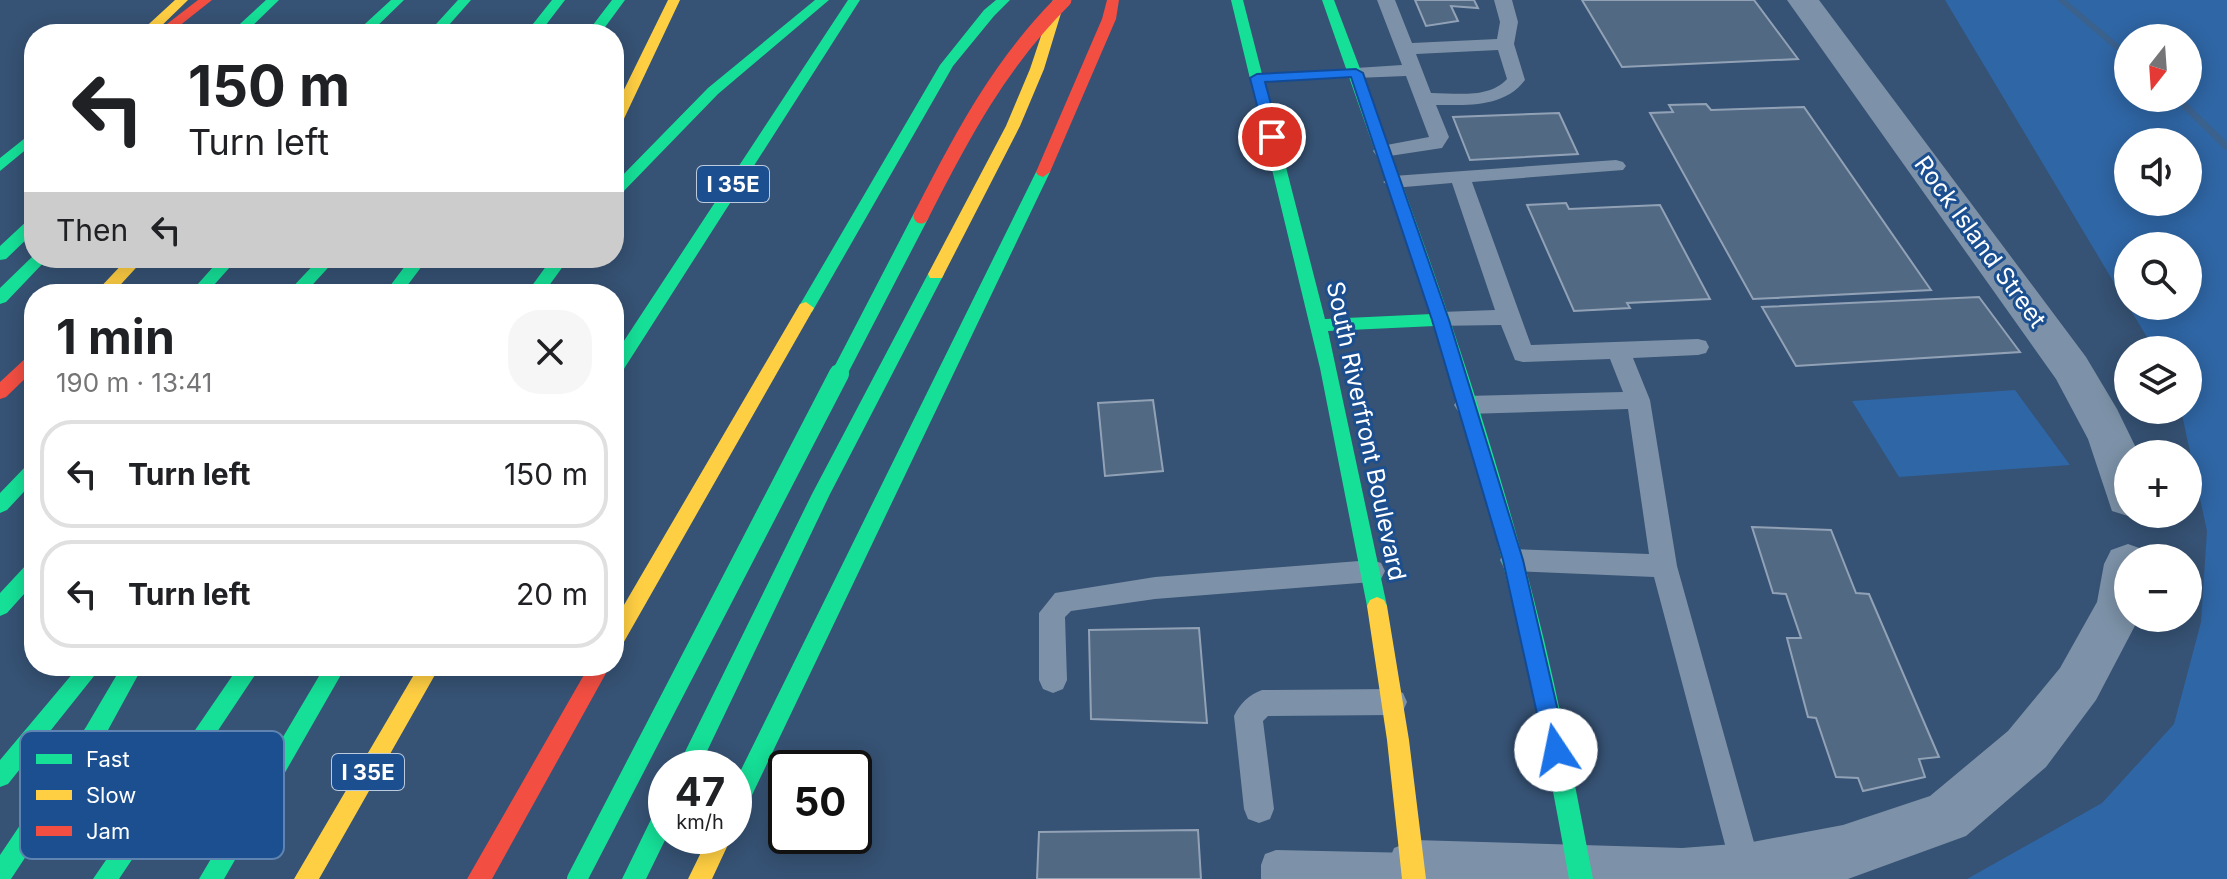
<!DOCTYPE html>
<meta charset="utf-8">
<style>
body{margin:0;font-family:Inter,sans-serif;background:#f6f6f6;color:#202124;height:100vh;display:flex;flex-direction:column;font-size:30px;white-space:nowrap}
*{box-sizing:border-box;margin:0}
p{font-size:26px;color:#757577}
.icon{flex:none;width:44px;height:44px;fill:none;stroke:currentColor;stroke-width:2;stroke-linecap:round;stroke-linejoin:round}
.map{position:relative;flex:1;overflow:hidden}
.drawer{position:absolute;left:24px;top:284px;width:600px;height:392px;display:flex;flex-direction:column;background:#fff;border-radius:32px;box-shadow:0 4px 20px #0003}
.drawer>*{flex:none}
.guide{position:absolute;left:24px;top:24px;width:600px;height:244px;border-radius:32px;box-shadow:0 4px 20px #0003;background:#fff;color:#202124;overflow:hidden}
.needle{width:52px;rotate:197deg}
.buttons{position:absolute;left:2114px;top:24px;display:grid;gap:16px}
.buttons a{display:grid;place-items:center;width:88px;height:88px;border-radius:50%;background:#fff;box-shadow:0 4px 20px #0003;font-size:40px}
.speed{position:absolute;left:648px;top:750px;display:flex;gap:16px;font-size:40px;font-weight:700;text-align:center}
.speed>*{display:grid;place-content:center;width:104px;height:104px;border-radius:50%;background:#fff;box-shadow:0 4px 20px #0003;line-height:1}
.speed small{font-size:20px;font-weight:400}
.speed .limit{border:4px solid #111;border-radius:12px;background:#fff;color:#111}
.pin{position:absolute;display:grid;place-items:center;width:68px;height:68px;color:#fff;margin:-34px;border:4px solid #fff;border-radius:50%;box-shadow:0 2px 8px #0007}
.me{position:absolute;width:88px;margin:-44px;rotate:349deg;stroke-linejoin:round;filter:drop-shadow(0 0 6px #0008)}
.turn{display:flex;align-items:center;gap:28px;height:168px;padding:0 32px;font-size:36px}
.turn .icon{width:104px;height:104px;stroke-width:2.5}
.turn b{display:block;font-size:56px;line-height:68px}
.then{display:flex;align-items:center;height:76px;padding:0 32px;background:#0003;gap:16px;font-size:30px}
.round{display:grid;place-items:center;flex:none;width:84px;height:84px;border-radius:32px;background:#f6f6f6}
.overview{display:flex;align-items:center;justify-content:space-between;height:136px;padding:0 32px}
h1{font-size:48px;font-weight:700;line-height:60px}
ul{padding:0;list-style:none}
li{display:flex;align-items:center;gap:24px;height:108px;margin:0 16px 12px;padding:0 16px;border:4px solid #e0e0e0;border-radius:32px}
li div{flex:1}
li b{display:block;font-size:30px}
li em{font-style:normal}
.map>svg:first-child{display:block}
.green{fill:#2f66a5;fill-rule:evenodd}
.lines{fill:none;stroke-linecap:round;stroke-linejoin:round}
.stream{fill:#3b618d;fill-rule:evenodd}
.building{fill:#526984;stroke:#92a2b6;stroke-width:2}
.lane{fill:#7d92a8;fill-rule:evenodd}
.street{fill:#7d92a8;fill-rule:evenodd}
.fast{fill:#16e098;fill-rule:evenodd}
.slow{fill:#ffcf43;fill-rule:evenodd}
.jam{fill:#f24e42;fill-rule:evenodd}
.fast-bridge-far1{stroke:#16e098;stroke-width:15}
.fast-bridge{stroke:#16e098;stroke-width:20}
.jam-bridge{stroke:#f24e42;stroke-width:15}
.route{fill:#1a73e8;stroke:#114b97;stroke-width:2}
.labels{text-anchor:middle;stroke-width:6;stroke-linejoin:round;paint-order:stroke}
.shield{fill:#1b4f8f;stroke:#bbcadd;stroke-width:2}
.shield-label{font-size:22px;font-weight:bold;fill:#fff}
.street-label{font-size:24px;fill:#fff;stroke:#1b4f8f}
.key{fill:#1b4f8f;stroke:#5f84b1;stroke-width:2}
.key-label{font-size:22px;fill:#fff}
</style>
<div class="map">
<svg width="2227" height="879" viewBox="0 0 2227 879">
<rect width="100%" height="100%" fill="#365274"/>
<path class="green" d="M1945 0H2227V879H1967L2102 803 2174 724 2201 622 2207 531 2181 410H2188V350H2155L2128 306H2188V246H2128V306ZM2128 38H2188V98H2128ZM2128 142H2188V202H2128Z
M2015 390 2070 465 1899 477 1852 401Z"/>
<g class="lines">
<path class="stream" d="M2057 0H2066L2128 52V60Z
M2172 98H2182L2227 142V150L2224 149Z"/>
</g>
<path class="building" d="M1415 0H1474L1478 8 1451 6 1458 21 1426 26Z
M1582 0H1754L1798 59 1622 67Z
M1706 104 1711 110 1804 107 1931 290 1753 299 1650 113 1673 112 1669 105Z
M1559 113 1578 154 1470 160 1453 117Z
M1566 203 1569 209 1660 205 1710 299 1627 303 1630 308 1574 311 1527 205Z
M1979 297 2020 352 1796 366 1762 307Z
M1153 400 1163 471 1105 476 1098 403Z
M1752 527 1831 530 1856 593 1869 594 1939 757 1919 759 1925 777 1863 791 1858 778 1836 777 1816 718 1808 717 1787 638H1801L1786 594 1773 593Z
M1199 628 1207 723 1091 719 1089 630Z
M1198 830 1201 879H1037L1039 832Z"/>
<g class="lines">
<path class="lane" d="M1377 0H1395L1412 43 1497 39 1500 22 1494 0H1512L1518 22 1514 44 1525 80C1504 108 1467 105 1436 105L1449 137 1442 148 1383 157 1376 155 1373 151 1376 147 1429 137 1406 76 1356 78 1347 73 1356 68 1402 65ZM1498 50 1507 79C1489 99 1456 93 1431 93L1416 54Z
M1616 160 1623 162 1626 166 1623 170 1472 182 1531 345 1698 339 1706 341 1709 347 1706 353 1698 355 1633 358 1650 400 1677 566 1762 871 1759 879H1735L1732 871 1654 577 1513 571 1504 568 1500 560 1504 552 1513 549 1649 554 1628 409 1466 414 1458 411 1454 405 1458 399 1466 396 1623 392 1610 359 1523 362 1515 360 1501 325 1433 326 1430 320 1433 314 1441 312 1495 310 1452 183 1393 188 1383 182 1393 176Z
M1372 560 1381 563 1385 571 1381 579 1372 582 1155 599 1071 611 1065 617 1067 680 1063 689 1053 693 1043 689 1039 680V613L1055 593 1155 577Z
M1393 689 1403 693 1407 702 1403 711 1393 715 1268 716 1263 721 1274 809 1270 819 1259 823 1248 819 1244 809 1234 716C1240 703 1249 695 1262 690Z
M1276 850 1414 853 1425 857 1429 868 1424 879H1261V865L1265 854Z"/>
<path class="street" d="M1787 0H1819L2086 357 2117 409 2139 454H2128V514H2135L2128 516 2112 511 2088 439 2056 379Z
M2128 544 2145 550 2149 558H2128V618H2139L2096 700 2046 767 1966 836 1848 879H1390L1386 868 1394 848 1414 840 1682 848 1747 843 1843 825 1930 796 2008 731 2060 668 2097 602 2104 564 2111 550Z"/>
<path class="fast" d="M266 0H279L244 34H229Z
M391 0H404L369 34H354Z
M458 0H471L441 34H427Z
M552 0H565L539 34H525Z
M612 0H625L600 34H586Z
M815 0H829L718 94 619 196 614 198V184L708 88Z
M848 0H860L620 375 614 376V356Z
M996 0H1010L994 16 953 66 812 312H800L798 308 940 65 984 10Z
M1231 0H1243L1325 319 1432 314 1322 0H1334C1409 197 1481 395 1534 600 1558 692 1575 785 1593 879H1569C1536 689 1494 510 1435 326L1328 331 1387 606 1384 612 1377 615 1370 612 1367 606 1320 368Z
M34 131V143L0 171V158Z
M1043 167 1050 172 742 816 734 819V784L1036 172Z
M34 218V232L6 259 0 260V246L29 219Z
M34 255V258H48L6 302 0 304V288Z
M221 258H238L206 294H189Z
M320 258H337L304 294H286Z
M411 258H428L401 294H384Z
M552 258H569L543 294H526Z
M936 268 944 274 830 494 699 768H677L812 494 928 274Z
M34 462V481L7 510 0 513V493L28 464Z
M34 562V583L7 613 0 616V593L27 564Z
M79 666H102L8 784 0 787V760Z
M122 666H143L102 741 11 879H0V855L86 727Z
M239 666H261L119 879H93Z
M325 666H346L224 879H199Z
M666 802 667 836 646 879H622L658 805Z"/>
<path class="slow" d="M175 0H188L153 34H138Z
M668 0H680L621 125 614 129V110Z
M1053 0H1065L1044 69 1020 126 944 274 942 278H930L928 274 1006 126 1030 69Z
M1356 69 1363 73 1361 76 1257 82 1250 78 1257 74Z
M128 258H145L112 294H94Z
M806 302 814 308 621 647 614 650V622L800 304Z
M1377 597 1384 600 1387 606 1409 740 1426 879H1402L1387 740 1367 606 1370 600Z
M419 666H440L319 879H294Z
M709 836H732L712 879H688Z"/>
<path class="jam" d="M198 0H212L169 34H154Z
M1107 0H1119L1116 19 1050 172 1043 177 1038 175 1036 172 1102 19Z
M34 354V370L6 397 0 399V382L28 356Z
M589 666H610L492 879H467Z"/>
<path class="fast-bridge-far1" d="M838 376 921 216"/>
<path class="fast-bridge" d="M577 879 839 374"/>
<path class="jam-bridge" d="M921 216C961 137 1001 62 1064 0"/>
</g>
<path class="route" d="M1356 69 1363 73 1449 320 1523 560 1567 750 1564 757 1556 760 1548 757 1545 750 1503 560 1432 320 1351 77 1265 82 1280 137 1272 142 1265 137 1250 78 1257 74Z"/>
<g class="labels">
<g class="shield">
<rect x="697" y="166" width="72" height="36" rx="6"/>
<rect x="332" y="754" width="72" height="36" rx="6"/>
</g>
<g class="shield-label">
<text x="733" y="192">I 35E</text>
<text x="368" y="780">I 35E</text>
</g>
<g class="street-label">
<text transform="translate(1980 242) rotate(54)" y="8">Rock Island Street</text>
<text transform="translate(1366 431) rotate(78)" y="8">South Riverfront Boulevard</text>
</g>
</g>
<rect x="20" y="731" width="264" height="128" rx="12" class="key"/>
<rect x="36" y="754" width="36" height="10" fill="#16e098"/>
<rect x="36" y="790" width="36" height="10" fill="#ffcf43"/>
<rect x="36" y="826" width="36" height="10" fill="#f24e42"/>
<g class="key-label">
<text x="86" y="767">Fast</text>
<text x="86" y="803">Slow</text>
<text x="86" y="839">Jam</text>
</g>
</svg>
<div class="buttons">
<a><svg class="needle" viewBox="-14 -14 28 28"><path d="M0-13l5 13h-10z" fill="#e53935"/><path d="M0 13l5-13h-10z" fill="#757577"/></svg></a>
<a><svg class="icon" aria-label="sound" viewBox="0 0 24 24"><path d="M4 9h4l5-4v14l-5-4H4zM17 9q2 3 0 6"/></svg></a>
<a><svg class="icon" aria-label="search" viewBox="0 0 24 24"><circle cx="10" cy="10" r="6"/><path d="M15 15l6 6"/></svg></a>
<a><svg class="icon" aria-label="layers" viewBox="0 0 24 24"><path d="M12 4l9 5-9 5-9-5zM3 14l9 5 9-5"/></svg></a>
<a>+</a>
<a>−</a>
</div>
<div class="speed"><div>47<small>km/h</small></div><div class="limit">50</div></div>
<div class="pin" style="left:1272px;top:137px;background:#d93025"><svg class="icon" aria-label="arrive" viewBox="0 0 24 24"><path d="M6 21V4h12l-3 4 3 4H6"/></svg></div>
<svg class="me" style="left:1556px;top:750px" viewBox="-20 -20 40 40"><circle r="19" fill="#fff"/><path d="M0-13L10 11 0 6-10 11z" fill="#1a73e8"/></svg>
<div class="guide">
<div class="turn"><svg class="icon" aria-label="left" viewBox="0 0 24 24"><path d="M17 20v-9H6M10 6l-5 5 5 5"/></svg><div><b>150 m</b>Turn left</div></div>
<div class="then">Then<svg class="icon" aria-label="left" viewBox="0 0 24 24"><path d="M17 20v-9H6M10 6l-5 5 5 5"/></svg></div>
</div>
<section class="drawer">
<div class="overview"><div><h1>1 min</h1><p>190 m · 13:41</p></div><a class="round"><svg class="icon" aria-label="close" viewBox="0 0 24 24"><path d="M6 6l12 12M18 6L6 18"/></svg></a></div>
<ul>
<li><svg class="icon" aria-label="left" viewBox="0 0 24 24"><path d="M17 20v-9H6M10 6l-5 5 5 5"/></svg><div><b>Turn left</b></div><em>150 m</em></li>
<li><svg class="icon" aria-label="left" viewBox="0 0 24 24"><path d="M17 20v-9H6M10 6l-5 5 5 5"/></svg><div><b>Turn left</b></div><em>20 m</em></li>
</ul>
</section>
</div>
